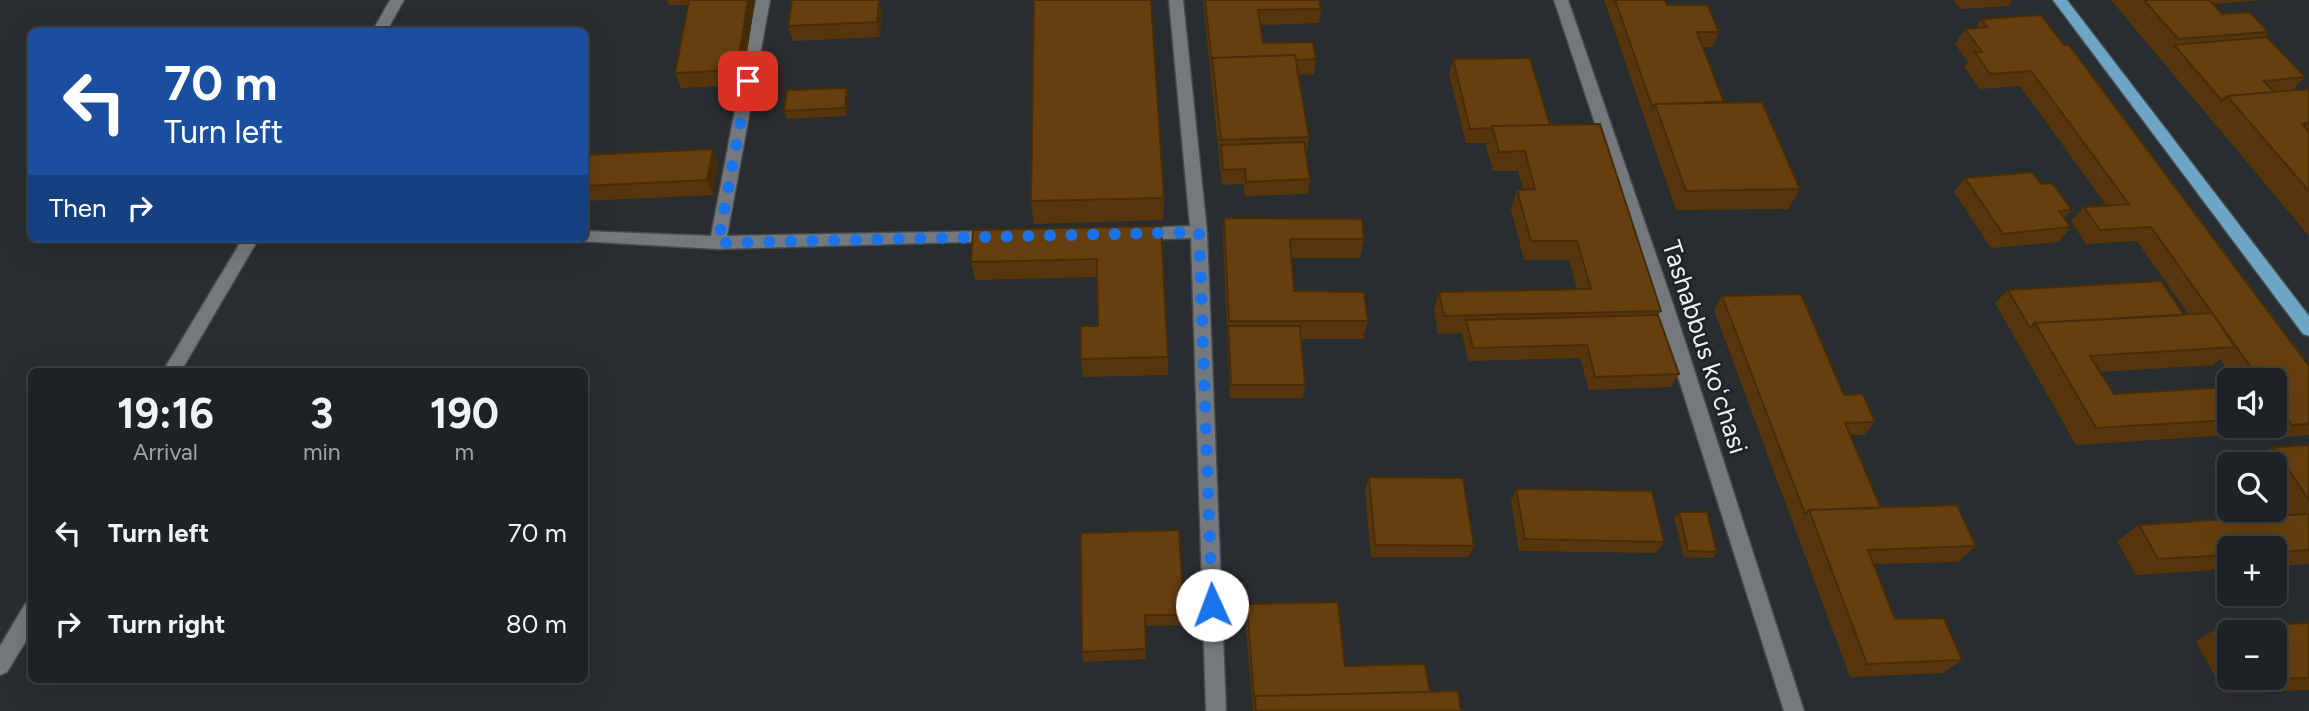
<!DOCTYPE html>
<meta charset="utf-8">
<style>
body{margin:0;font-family:Figtree,sans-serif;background:#262a2c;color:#f1f3f6;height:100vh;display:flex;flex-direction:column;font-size:26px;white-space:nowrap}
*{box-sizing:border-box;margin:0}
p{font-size:23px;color:#a1a4a6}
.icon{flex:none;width:38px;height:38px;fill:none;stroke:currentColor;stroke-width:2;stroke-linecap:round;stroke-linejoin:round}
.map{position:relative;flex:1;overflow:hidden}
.details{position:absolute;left:28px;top:368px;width:560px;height:315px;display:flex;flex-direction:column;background:#1e2224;border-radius:10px;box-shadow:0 7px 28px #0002,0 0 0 2px #3c3f41}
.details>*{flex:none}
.banner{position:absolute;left:28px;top:28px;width:560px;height:214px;border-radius:10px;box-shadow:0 7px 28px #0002,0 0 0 2px #3c3f41;background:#1a4fa0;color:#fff;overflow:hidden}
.fabs{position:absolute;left:2217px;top:368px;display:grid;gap:14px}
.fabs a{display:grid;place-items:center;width:70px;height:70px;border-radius:10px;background:#1e2224;box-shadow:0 7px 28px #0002,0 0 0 2px #3c3f41;font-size:35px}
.pin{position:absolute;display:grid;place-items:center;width:60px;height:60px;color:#fff;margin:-30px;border-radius:14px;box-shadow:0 4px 10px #0006}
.me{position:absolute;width:77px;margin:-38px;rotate:358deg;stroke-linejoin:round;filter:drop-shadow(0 0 5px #0008)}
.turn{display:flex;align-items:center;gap:24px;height:147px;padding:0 21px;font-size:32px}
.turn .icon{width:91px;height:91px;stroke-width:2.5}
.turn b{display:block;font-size:49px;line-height:60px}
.then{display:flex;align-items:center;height:66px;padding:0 21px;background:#0003;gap:14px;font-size:26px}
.eta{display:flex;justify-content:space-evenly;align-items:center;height:119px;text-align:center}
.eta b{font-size:42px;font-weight:700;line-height:49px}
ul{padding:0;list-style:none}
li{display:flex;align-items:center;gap:21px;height:91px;padding:0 21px}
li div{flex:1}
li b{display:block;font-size:26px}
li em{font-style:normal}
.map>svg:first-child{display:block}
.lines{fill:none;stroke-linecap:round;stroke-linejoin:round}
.minor-casing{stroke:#464a4d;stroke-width:3}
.major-casing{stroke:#464a4d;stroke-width:3}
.minor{fill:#73797d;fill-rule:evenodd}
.major{fill:#6ca5c6;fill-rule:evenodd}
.wall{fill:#58360d;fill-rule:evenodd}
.shaded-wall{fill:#472c0a}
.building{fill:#663f0f;stroke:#472c0a;stroke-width:2}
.route{stroke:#1a73e8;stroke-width:12;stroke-dasharray:0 21.6}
.labels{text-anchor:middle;stroke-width:5;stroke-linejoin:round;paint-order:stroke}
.street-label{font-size:26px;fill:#eef1f3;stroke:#1e2327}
</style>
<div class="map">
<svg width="2309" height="711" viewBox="0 0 2309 711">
<rect width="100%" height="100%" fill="#282d30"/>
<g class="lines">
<g class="minor-casing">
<path id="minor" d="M390 0H404L386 32H372Z
M756 0H770L727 236 996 231 1002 233 1004 237 1002 241 718 249 578 241 576 238H584V231L711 236Z
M1169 0H1183L1207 232 1226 711H1206L1191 238 1139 240 1131 234 1139 228 1190 226Z
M1554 0H1568L1673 304 1804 711H1784L1655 304Z
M243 238H259L181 371H163Z
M32 602V631L7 672 0 675V646L25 604Z"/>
</g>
<g class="major-casing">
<path id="major" d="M2053 0H2067L2309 316V336L2303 334Z"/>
</g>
<use href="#minor" class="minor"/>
<use href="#major" class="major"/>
</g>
<path class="wall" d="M667 0H755L742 85 681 88 675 73 688 5H669Z
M1203 0H1319L1321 9 1319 23 1260 25 1263 43 1316 59 1314 74 1299 75 1309 137 1306 156 1310 179 1308 194 1245 196 1243 184 1222 185Z
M1604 0H1665L1667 5 1719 32 1712 47H1702L1724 102 1800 189 1788 209 1676 210Z
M1954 0H2012L2008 6 1960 9Z
M2111 0H2265L2212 4 2222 14 2268 32 2264 37 2305 77 2292 90 2309 89V236Z
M882 12 880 37 793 41 788 26Z
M2041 15 2309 366V435L2275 438 2268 428 2261 433 2076 445 1995 303 2008 290 2189 315 2137 241 2086 244 2071 221 2084 207 2106 205 2020 86 1980 89 1964 67 1968 62 1955 44 1965 29 1976 28 1981 19ZM2220 359 2234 380H2275V425H2230V387L2114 394 2100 372 2213 365Z
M1453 59 1550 125 1661 311 1658 315 1679 374 1671 387 1589 390 1580 358 1468 361 1462 333 1438 334 1434 310 1439 292 1577 289 1569 260H1524L1511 209 1517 190H1523L1518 171H1493L1486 146 1487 143H1466L1449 74Z
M847 88 849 96 847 116 787 119 784 111Z
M584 155 718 164 713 195 584 201Z
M1965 178 2072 210 2064 218 2071 227 2058 242 1991 248 1954 192Z
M1164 198 1163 220 1034 224 1031 201Z
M1224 218 1364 239 1360 258H1291L1294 291 1368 321 1363 339H1301L1305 385 1303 398H1230L1223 237Z
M1161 226 1168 357V375L1083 377 1081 359 1098 326 1097 277 975 280 971 262Z
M1722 296 1844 395 1875 422 1864 435H1850L1881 508 1976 546 1958 562 1874 564 1895 619 1962 660 1943 673 1850 677 1714 310Z
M2309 445V564L2275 566V548H2230V569L2136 575 2117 541 2139 525 2283 515 2275 503V464H2249L2273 447Z
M1369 477 1474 546 1468 557H1371L1365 490Z
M1516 489 1664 542 1656 553 1519 551 1511 501Z
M1679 512 1717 552 1712 558 1684 557 1674 518Z
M1081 533 1184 615 1183 625 1145 626 1146 659 1083 662 1082 652Z
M1247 604 1345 666 1430 692 1461 711H1253L1245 615Z
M2309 623V690L2224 693 2196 641 2221 626ZM2230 632 2275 677H2230Z"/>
<path class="shaded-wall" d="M748 0H755L742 85 737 70Z
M879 0 882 12 880 37 877 22Z
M847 88 849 96 847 116 845 108Z
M713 149 718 164 713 195 707 180Z"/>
<path class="building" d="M689 0H748L737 70 675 73Z
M792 0H879L877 22 788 26Z
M1034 0H1151L1164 198 1031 201Z
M1205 0H1319L1321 9 1258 10 1263 43 1313 42 1316 59 1296 60 1295 55 1212 58V63Z
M1615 0H1665L1667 5H1708L1719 32H1697L1724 102 1655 104 1653 109Z
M2144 0H2209L2222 14 2250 12 2268 32 2178 39Z
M2041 15 2064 45H2069L2309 366V424L2292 425 2275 401V380H2260L2151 227 2100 230 2084 207 2129 204 2031 71 1990 74 1975 52H1982L1965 29 1987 27 1981 19Z
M2267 37 2305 77 2264 81 2274 92 2227 96 2222 101 2174 45Z
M1295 55 1309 137 1221 140 1212 58Z
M1530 58 1550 125 1492 126V128L1470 129 1453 59Z
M847 88 845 108 784 111 787 90Z
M2309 89V123L2302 124 2309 132V191L2227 96Z
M1762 102 1800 189 1686 191 1655 104Z
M1600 124 1661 311 1444 316 1439 292 1591 289 1577 241H1531L1517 190 1535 189 1525 151 1499 152 1492 126Z
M1304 142 1310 179 1246 182 1245 169 1223 170 1221 145Z
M713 149 707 180 584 186V155Z
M2032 172 2041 184 2052 183 2072 210 2059 211 2071 227 2003 234 1965 178Z
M1224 218 1362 219 1364 239H1290L1294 291 1364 292 1368 321H1229Z
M1161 226 1168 357 1081 359V326H1098L1097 259 971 262 973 230Z
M2161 281 2184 315 2035 323 2030 328 2008 290Z
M1801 294 1844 395 1863 394 1875 422 1845 423 1881 508 1809 510 1805 514 1722 296Z
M2212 313 2235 347 2090 356 2114 394 2230 387V420L2096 428 2035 323Z
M1658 315 1679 374 1595 377 1587 345 1473 348 1466 320Z
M1228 326H1300L1305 385H1231Z
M2275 403 2284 416 2275 417Z
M2309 445V500L2273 447Z
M1369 477 1463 478 1474 546 1375 545Z
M1516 489 1652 491 1664 542 1525 539Z
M1957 505 1976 546 1868 550 1895 619 1944 618 1962 660 1867 664 1809 510Z
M1679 512H1707L1717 552 1688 551Z
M2309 514V550L2275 552V548H2230V555L2158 559 2139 525Z
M1179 530 1184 615H1145L1146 649 1082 652 1081 533Z
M1338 602 1345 666 1425 664 1430 692 1255 696 1254 700 1247 604Z
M2309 623V678L2250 680 2248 677H2275V632H2230V643L2221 626Z
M1458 691 1461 711H1256L1255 696Z"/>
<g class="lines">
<path class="route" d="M748 81 718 243 1199 232 1212 605"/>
</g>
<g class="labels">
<g class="street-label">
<text transform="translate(1705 347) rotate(72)" y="9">Tashabbus koʻchasi</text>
</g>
</g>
</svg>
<div class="fabs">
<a><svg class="icon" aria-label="sound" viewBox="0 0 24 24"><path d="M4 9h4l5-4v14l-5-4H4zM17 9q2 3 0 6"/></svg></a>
<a><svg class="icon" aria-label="search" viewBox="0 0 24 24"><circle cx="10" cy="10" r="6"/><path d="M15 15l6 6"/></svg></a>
<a>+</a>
<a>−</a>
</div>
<div class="pin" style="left:748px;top:81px;background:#d93025"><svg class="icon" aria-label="arrive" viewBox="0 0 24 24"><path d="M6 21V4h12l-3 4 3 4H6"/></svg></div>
<svg class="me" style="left:1212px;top:605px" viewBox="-20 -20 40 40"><circle r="19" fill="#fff"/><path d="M0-13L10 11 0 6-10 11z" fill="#1a73e8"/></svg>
<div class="banner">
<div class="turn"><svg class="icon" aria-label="left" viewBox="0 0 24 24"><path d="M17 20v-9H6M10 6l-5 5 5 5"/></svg><div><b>70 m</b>Turn left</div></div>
<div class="then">Then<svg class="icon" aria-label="right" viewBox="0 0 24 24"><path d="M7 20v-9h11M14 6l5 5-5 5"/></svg></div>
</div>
<section class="details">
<div class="eta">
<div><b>19:16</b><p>Arrival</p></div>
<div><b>3</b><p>min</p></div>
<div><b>190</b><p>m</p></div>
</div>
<ul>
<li><svg class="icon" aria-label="left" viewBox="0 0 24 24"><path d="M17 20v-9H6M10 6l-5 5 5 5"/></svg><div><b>Turn left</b></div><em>70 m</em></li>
<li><svg class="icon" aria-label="right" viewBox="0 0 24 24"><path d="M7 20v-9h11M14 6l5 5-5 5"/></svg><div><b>Turn right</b></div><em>80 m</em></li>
</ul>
</section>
</div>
